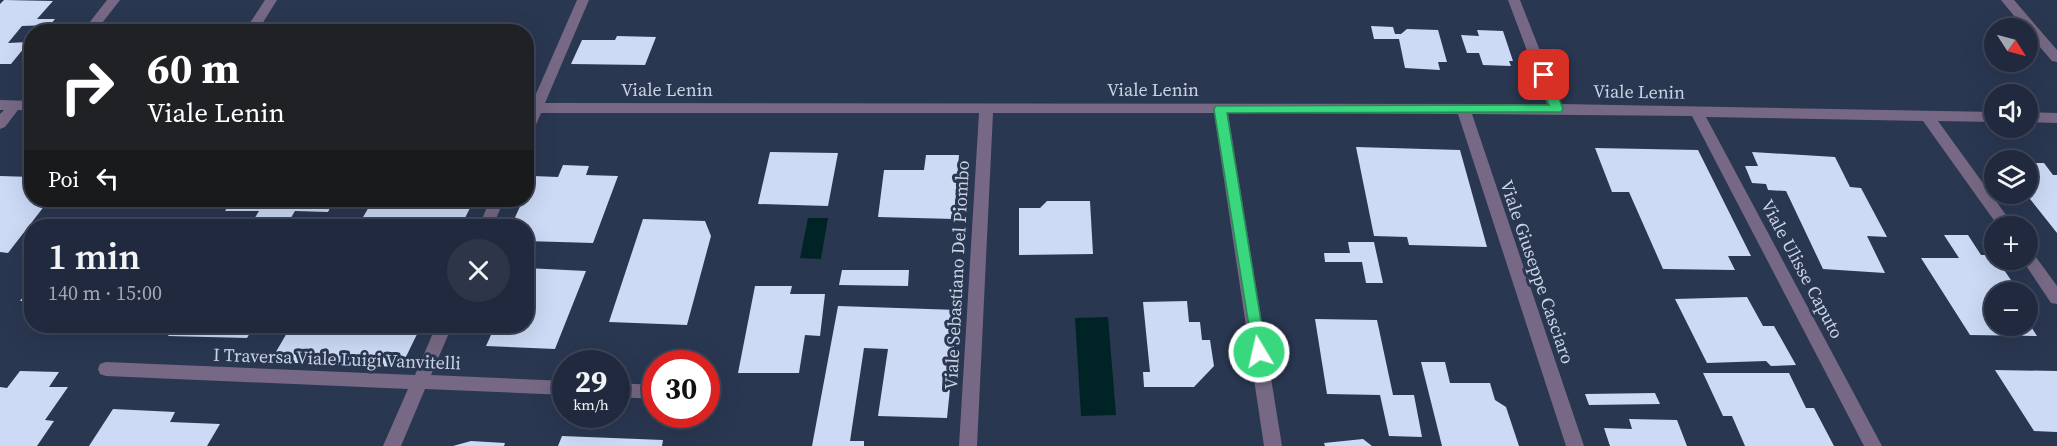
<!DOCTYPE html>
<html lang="it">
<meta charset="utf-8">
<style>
body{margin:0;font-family:"Source Serif 4",serif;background:#2d3548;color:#f1f3f6;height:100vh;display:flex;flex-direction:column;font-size:22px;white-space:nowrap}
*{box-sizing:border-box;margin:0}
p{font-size:20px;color:#a2a6b0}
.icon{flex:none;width:33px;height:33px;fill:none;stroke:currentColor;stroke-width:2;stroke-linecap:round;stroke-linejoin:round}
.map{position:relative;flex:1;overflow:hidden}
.sheet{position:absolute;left:24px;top:219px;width:510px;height:114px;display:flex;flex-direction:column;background:#20293d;border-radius:24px;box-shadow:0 6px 24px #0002,0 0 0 2px #3d4557}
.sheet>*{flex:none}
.top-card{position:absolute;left:24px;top:24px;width:510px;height:183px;border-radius:24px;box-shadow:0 6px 24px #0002,0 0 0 2px #3d4557;background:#202124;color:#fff;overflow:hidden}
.needle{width:39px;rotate:126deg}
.controls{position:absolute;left:1984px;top:18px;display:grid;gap:12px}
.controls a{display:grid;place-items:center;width:54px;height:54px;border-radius:50%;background:#20293d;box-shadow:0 6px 24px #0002,0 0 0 2px #3d4557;font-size:30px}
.speed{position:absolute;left:552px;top:350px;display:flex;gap:12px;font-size:30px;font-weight:700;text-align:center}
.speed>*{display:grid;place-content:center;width:78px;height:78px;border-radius:50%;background:#20293d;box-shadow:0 6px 24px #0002,0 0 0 2px #3d4557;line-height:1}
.speed small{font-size:15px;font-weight:400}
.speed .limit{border:9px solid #d22;background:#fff;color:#111}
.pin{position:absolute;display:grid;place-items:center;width:51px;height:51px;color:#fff;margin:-26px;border-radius:12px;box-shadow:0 3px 9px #0006}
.me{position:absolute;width:66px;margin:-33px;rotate:351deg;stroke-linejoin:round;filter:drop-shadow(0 0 4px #0008)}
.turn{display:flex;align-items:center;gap:21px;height:126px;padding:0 24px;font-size:27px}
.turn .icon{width:78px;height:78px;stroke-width:2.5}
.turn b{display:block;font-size:42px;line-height:51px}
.then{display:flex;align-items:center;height:57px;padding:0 24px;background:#0003;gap:12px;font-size:22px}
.round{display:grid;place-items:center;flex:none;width:63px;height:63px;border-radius:32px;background:#2d3548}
.summary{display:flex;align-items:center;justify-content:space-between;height:102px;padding:0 24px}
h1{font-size:36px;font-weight:600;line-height:45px}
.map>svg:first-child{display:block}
.water{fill:#002425}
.building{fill:#ccdaf6}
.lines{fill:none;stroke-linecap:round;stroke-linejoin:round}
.minor{fill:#776985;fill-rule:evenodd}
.route{fill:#39d87f;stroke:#258c53;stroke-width:1.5}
.labels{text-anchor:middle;stroke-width:6;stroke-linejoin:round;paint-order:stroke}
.street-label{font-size:18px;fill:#cad2e3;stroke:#2a3751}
</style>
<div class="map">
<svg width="2057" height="446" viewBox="0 0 2057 446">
<rect width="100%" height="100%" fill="#2a3751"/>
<path class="water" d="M808 218H828L821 259 800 258Z
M1108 317 1116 415 1081 416 1075 318Z"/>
<path class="building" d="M4 0 53 1 37 19H55L50 25 22 26 8 43 29 42 11 64H0V4Z
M1371 26 1393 27 1395 34H1401L1407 29 1438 30 1447 62H1438L1440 70 1405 68 1399 39H1374Z
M1477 30 1503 31 1513 61H1509L1511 66 1483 65 1479 53H1467L1461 35 1479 36Z
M617 36 656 37 645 65 571 64 582 40H615Z
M1356 147 1460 150 1487 247 1409 245 1407 237 1374 236Z
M1595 148 1698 150 1751 256H1728L1735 270 1663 269 1629 192H1612Z
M770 152 838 153 828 206 758 204Z
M1752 152 1835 157 1850 187 1861 188 1887 237 1867 236 1885 273 1823 269 1786 191 1768 190 1766 184 1752 183 1745 166H1758Z
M926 155H959L954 219 878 217 884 170H924Z
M2028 163H2044L2053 175H2057V233L2026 194Z
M563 165 589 166 586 175 618 176 593 243 526 241V226H511L523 200H526V191L533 176 558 177Z
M0 176 32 177V200H49L8 253 0 252Z
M74 200H210L204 209H67Z
M232 200H334L328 212 295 211 286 226H250L259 211H225Z
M373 200H474L461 226H348L359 224Z
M1047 201H1090L1093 254 1019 255V208H1040Z
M643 219 705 221 711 236 687 325 609 322Z
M1944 235H1968L1981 255H1994L2019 292H1995V326H2028V322L2037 336 1970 335 1921 258H1959Z
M1348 242H1374L1383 283H1366L1362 262H1325L1324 253H1350Z
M526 268 586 271 555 349 486 346 495 326H526Z
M842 270H909L908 286 839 285Z
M32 284V301H20Z
M755 286H792L790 294H825L820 336 805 335 799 373H738Z
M1747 297 1763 326H1774L1796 365 1771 366 1766 361 1707 363 1675 299Z
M1187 301 1189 322H1200L1202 340H1210L1214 366 1194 387H1144L1143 372H1150L1143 302Z
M838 306 958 310 947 418 878 416 888 349 864 348 850 441H864V446H812Z
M1315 319 1377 320 1393 395H1414L1422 437 1389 436 1380 395 1327 394Z
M175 326H254L247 338 168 336Z
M291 326H421L401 367 270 362Z
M1421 362H1445L1450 383H1490L1495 400 1506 407 1519 446H1442Z
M1995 370 2057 371V432L2034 431Z
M20 371 59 372 49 387H68L45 420 54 421 37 446H0V387L7 388Z
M1703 373H1789L1806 408H1814L1834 446H1745L1732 416H1723Z
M1655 393 1660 404 1589 405 1585 394Z
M113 409 175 412 170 422 220 424 207 446H89Z
M1629 419 1677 420 1687 446H1610L1604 428 1632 429Z
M562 436 663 440 662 446H558Z
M1363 439 1372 446H1325L1324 443Z
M471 441 505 443 504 446H453Z"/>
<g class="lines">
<path class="minor" d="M107 0H120L95 32H82Z
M265 0H277L257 32H244Z
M577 0H589L545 103 1547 104 1508 0H1520L1561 104 1995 112V122L1938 121 2014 226H1998L1923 121 1706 117 1882 446H1864L1692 116 1472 114 1584 446H1566L1458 114 1228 113 1282 446H1264L1214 113H993L977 446H959L979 113H541L531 136 526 137V103H532Z
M2001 0H2014L2057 50V62L2052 61 2028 33V28H2024Z
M0 100 32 101V111L18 110 5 127 0 129V114L4 110H0Z
M2028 112 2057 113V123L2028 122Z
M490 200H504L493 226H479Z
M2028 251 2033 253 2057 286V304L2051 303 2023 261 2022 260H2028Z
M436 326H452L431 375 566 381V395L425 389 401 446H383L408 389 106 376 100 374 98 369 100 364 106 362 415 375Z
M616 383 656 385V399L616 397Z"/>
</g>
<path class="route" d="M1544 71 1550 75 1563 109 1561 112 1227 113 1266 352 1264 357H1254L1214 109 1216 106 1549 105 1538 75Z"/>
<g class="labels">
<g class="street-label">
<text x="667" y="96">Viale Lenin</text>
<text x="1153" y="96">Viale Lenin</text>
<text transform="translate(1639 92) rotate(1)" y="6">Viale Lenin</text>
<text transform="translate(1802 269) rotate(62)" y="6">Viale Ulisse Caputo</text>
<text transform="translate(1537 272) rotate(71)" y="6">Viale Giuseppe Casciaro</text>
<text transform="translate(957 275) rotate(-87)" y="6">Viale Sebastiano Del Piombo</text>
<text transform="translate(337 359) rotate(2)" y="6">I Traversa Viale Luigi Vanvitelli</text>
</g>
</g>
</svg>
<div class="controls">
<a><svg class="needle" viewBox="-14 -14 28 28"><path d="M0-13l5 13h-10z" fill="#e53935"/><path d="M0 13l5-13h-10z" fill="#a2a6b0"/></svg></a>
<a><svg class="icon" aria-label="sound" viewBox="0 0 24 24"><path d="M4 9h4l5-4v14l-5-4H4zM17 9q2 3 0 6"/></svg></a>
<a><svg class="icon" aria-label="layers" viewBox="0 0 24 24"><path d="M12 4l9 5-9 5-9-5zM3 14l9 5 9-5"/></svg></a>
<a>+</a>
<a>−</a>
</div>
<div class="speed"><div>29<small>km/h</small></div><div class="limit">30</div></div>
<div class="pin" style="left:1544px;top:75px;background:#d93025"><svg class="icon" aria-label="arrive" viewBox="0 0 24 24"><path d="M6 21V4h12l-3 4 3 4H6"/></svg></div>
<svg class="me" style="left:1259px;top:352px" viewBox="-20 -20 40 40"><circle r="17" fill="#39d87f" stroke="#fff" stroke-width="3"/><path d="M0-11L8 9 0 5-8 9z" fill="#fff"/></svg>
<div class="top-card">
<div class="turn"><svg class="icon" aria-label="right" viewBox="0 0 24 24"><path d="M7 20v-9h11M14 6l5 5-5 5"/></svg><div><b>60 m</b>Viale Lenin</div></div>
<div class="then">Poi<svg class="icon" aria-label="left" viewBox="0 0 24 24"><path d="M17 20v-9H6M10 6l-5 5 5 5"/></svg></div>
</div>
<section class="sheet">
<div class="summary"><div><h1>1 min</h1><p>140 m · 15:00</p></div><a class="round"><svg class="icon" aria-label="close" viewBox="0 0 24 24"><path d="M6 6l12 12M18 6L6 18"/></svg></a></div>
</section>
</div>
